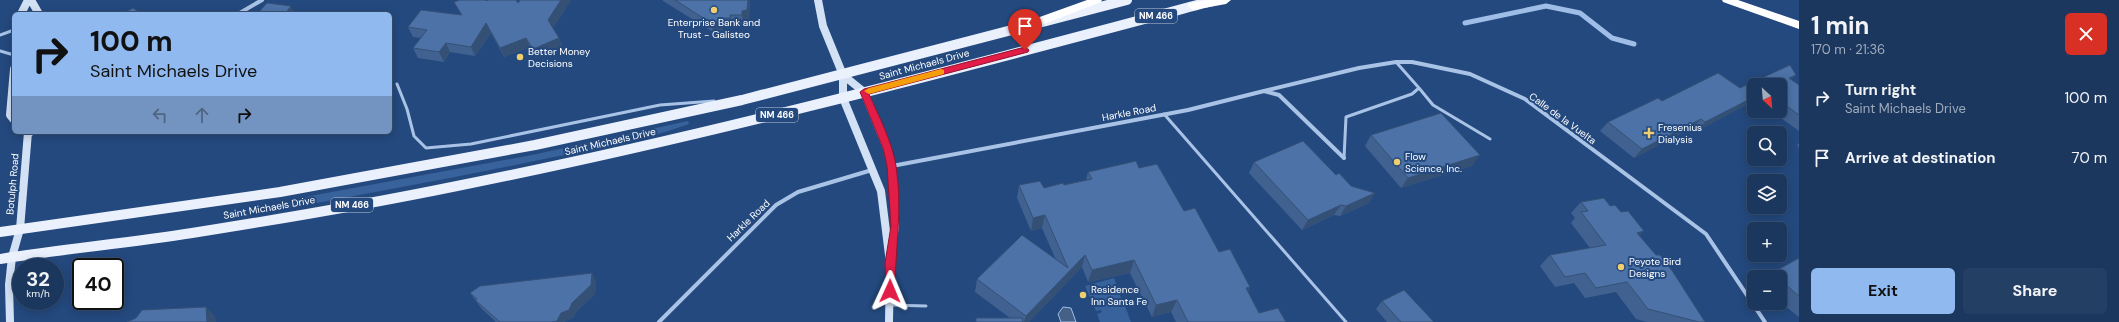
<!DOCTYPE html>
<meta charset="utf-8">
<style>
body{margin:0;font-family:"DM Sans",sans-serif;background:#243f64;color:#f1f3f6;height:100vh;display:flex;flex-direction:column;font-size:15px;white-space:nowrap}
*{box-sizing:border-box;margin:0}
p{font-size:13px;color:#a0acbc}
.icon{flex:none;width:22px;height:22px;fill:none;stroke:currentColor;stroke-width:2;stroke-linecap:round;stroke-linejoin:round}
.map{position:relative;flex:1;overflow:hidden}
.side{display:flex;flex-direction:column;background:#1b375e;width:320px}
.side>*{flex:none}
.top-card{position:absolute;left:12px;top:12px;width:380px;height:122px;border-radius:6px;box-shadow:0 2px 10px #0003,0 0 0 1px #395173;background:#90b9f0;color:#111;overflow:hidden}
.needle{width:26px;rotate:154deg}
.fabs{position:absolute;left:1747px;top:78px;display:grid;gap:8px}
.fabs a{display:grid;place-items:center;width:40px;height:40px;border-radius:6px;background:#1b375e;box-shadow:0 2px 10px #0003,0 0 0 1px #395173;font-size:20px}
.speed{position:absolute;left:12px;top:258px;display:flex;gap:8px;font-size:20px;font-weight:700;text-align:center}
.speed>*{display:grid;place-content:center;width:52px;height:52px;border-radius:50%;background:#1b375e;box-shadow:0 2px 10px #0003,0 0 0 1px #395173;line-height:1}
.speed small{font-size:10px;font-weight:400}
.speed .limit{border:2px solid #111;border-radius:6px;background:#fff;color:#111}
.pin{position:absolute;display:grid;place-items:center;width:34px;height:34px;color:#fff;margin:-41px -17px;border-radius:50% 50% 50% 0;rotate:-45deg;box-shadow:0 0 4px #0007}
.pin .icon{rotate:45deg}
.me{position:absolute;width:44px;margin:-22px;rotate:1deg;stroke-linejoin:round;filter:drop-shadow(0 0 3px #0008)}
.turn{display:flex;align-items:center;gap:14px;height:84px;padding:0 12px;font-size:18px}
.turn .icon{width:52px;height:52px;stroke-width:2.5}
.turn b{display:block;font-size:28px;line-height:34px}
.lanes{display:flex;align-items:center;height:38px;padding:0 12px;background:#0003;justify-content:center;gap:20px;direction:ltr}
.lanes .off{opacity:.35}
.round{display:grid;place-items:center;flex:none;width:42px;height:42px;border-radius:6px;background:#243f64}
.overview{display:flex;align-items:center;justify-content:space-between;height:68px;padding:0 12px}
h1{font-size:24px;font-weight:700;line-height:30px}
.primary-button{display:flex;gap:8px;margin-top:auto;padding:8px 12px}
.primary-button a{flex:1;height:46px;border-radius:6px;background:#90b9f0;color:#111;font-size:16px;font-weight:700;line-height:46px;text-align:center}
.primary-button a+a{background:#243f64;color:#f1f3f6}
ul{padding:0;list-style:none}
li{display:flex;align-items:center;gap:12px;height:60px;padding:0 12px}
li div{flex:1}
li b{display:block;font-size:15px}
li em{font-style:normal}
main{display:flex;flex:1;min-height:0}
.map>svg:first-child{display:block}
.green{fill:#38629c}
.water{fill:#456086;stroke:#9ebde7}
.lines{fill:none;stroke-linecap:round;stroke-linejoin:round}
.stream{stroke:#9ebde7;stroke-width:5}
.lane{stroke:#a9c3e6;stroke-width:3}
.street{stroke:#a9c3e6;stroke-width:4}
.secondary{stroke:#d3e1f5;stroke-width:8}
.primary{stroke:#eaf1fd;stroke-width:10}
.highway{fill:#fff;fill-rule:evenodd}
.wall{fill:#416290}
.shaded-wall{fill:#355075}
.building{fill:#4c72a7;stroke:#355075}
.route{fill:#e11d48;stroke:#92132f}
.slow{fill:#f59e0b}
.poi-dot{fill:#f0ce6d;stroke:#24497e;stroke-width:1.5}
.labels{text-anchor:middle;stroke-width:4;stroke-linejoin:round;paint-order:stroke}
.shield{fill:#24497e;stroke:#bdc8d8;stroke-width:1}
.shield-label{font-size:9px;font-weight:bold;fill:#fff}
.poi-label{font-size:10px;fill:#fff;stroke:#24497e;text-anchor:start}
.street-label{font-size:10px;fill:#fff;stroke:#24497e}
</style>
<main>
<div class="map">
<svg width="1799" height="322" viewBox="0 0 1799 322">
<rect width="100%" height="100%" fill="#24497e"/>
<path class="green" d="M688 121 689 124C640 142 589 150 539 160 454 178 369 193 284 209L285 204 310 196 532 155Z
M1114 278 1122 301 1119 302 1121 306H1125L1131 322H1100L1097 314 1102 312 1101 310 1096 311 1085 286Z"/>
<path class="water" d="M1063 307 1071 308 1076 322H1061L1058 314Z"/>
<g class="lines">
<path class="stream" d="M1465 23 1546 6 1580 13 1612 38 1634 44"/>
<path class="lane" d="M0 35 14 30
M0 51 14 55
M397 84 407 109 414 136 426 148 471 144 660 105 714 101
M1419 88 1433 105 1490 139
M1164 114 1346 322
M1344 158 1346 117 1412 94 1419 88 1396 62
M890 305 926 306"/>
<path class="street" d="M238 14 262 0
M1264 91 1359 68 1396 62H1412L1470 74 1525 99 1706 234 1765 322
M28 136 34 132
M892 166 1188 110 1264 91 1279 95 1344 158
M659 322 776 205 798 192 872 170"/>
<path class="secondary" d="M31 0 39 14
M818 0 823 26 843 75V98L881 191 890 263
M21 14 28 0
M14 69 10 115 14 120
M843 75 864 92 887 148 892 166 895 226 890 263 889 322
M10 322 9 285 12 257 20 229 28 132"/>
<path class="primary" d="M0 232 280 192 535 145 742 100 1127 0
M0 259C64 249 128 243 192 233 281 219 369 204 457 186 713 135 964 67 1216 0"/>
<path class="highway" d="M1087 0H1102L1101 2 1031 29H1023L1022 26 1023 23Z
M1207 0H1231L1226 4 1193 10 1188 6 1189 3Z
M1722 0H1738L1799 21V29L1723 2Z"/>
</g>
<path class="wall" d="M520 0H571L553 28 559 38 563 48 536 58 530 47 504 57 491 33 475 56 450 52 444 62 418 58 413 48 421 38 413 37 408 27 461 15 454 2 518 3Z
M663 0H750L749 20 744 21 743 25H732V27H723V30L713 32 663 1Z
M1796 75 1790 80 1799 85V131L1771 111H1780V85H1754L1696 132 1692 128 1634 158 1600 131 1608 122 1662 101 1740 88Z
M1371 135 1472 166 1401 188 1365 146Z
M1799 143V149L1797 145Z
M1254 162 1336 175 1351 186 1369 203 1340 216 1334 215 1302 230 1249 173Z
M1139 168 1184 211 1219 252 1250 287 1248 292 1259 313 1286 322H1176L1171 312 1152 317 1130 273 1088 282 1082 267 1029 322H976V318H1010L975 292 977 279 1056 260 1042 228 1031 231 1017 198 1019 185 1044 188 1064 185 1086 180 1088 172Z
M1581 202 1610 206 1640 236 1705 322H1647L1636 319 1616 292 1585 298 1574 283 1555 287 1540 266 1550 255 1590 248 1571 223 1575 218 1571 213Z
M1799 258V317L1780 302V277H1767L1772 273Z
M592 273 596 282 595 294 576 312 573 318 565 321 564 322H496L481 308 470 293Z
M1382 301 1434 322H1387L1376 309Z"/>
<path class="shaded-wall" d="M561 0H571L552 30 548 20Z
M748 0H750L749 20 744 21 743 25 742 15V11Z
M291 6 296 14H285Z
M730 15 732 25V27L730 18Z
M722 18 723 27V30L713 32 711 23Z
M486 23 491 33 475 56 471 47Z
M526 38 530 47 504 57 500 48Z
M559 38 563 48 536 58 533 49Z
M446 43 450 52 444 62 439 52Z
M1796 75 1786 84 1789 78Z
M1754 97V101L1696 132 1705 122Z
M1701 119 1692 128 1634 158 1642 149Z
M1480 155 1472 166 1401 188 1408 178Z
M1375 193 1369 203 1340 216 1346 206Z
M1341 205 1334 215 1302 230 1308 220Z
M1045 215 1042 228 1031 231 1033 218Z
M1644 231 1633 242 1637 233Z
M1085 255 1082 267 1029 322H1024L1026 316Z
M1134 260 1130 273 1088 282 1092 270Z
M592 273 596 282 595 294 576 312 573 318 565 321 564 322H552L561 313 572 303Z
M1250 287 1244 299 1246 288Z
M1177 300 1171 312 1152 317 1156 305Z
M206 307 215 316 216 322H207Z"/>
<path class="building" d="M460 0H485L486 1 488 0H516L518 3 520 0H561L548 20 559 38 533 49 526 38 500 48 486 23 471 47 446 43 439 52 413 48 427 30 408 27 421 10 462 15 454 2Z
M675 0H748L747 10 742 11V15H730V18H722L721 21 711 23Z
M267 3 291 6 285 14H257Z
M133 8 142 14H122Z
M1790 65 1796 75 1789 78 1799 85V115L1780 101V85H1754V97L1705 122 1701 119 1642 149 1608 122 1658 98 1662 101 1718 73 1740 88Z
M1441 113 1480 155 1408 178 1371 135Z
M1303 141 1336 175 1339 173 1351 186 1375 193 1346 206 1341 205 1308 220 1254 162Z
M1136 161 1139 168 1157 164 1184 211 1195 208 1219 252 1230 249 1250 287 1246 288 1259 313 1278 308 1286 322H1188L1177 300 1156 305 1134 260 1092 270 1085 255 1026 316 977 279 1022 235 1068 268 1045 215 1033 218 1019 185 1040 181 1044 188 1063 183 1064 185 1092 179 1088 172Z
M1604 198 1610 206 1615 205 1621 212 1628 211 1644 231 1637 233 1656 255H1660L1673 272 1705 322H1699L1648 309 1627 282 1596 288 1585 273 1565 277 1550 255 1606 245 1581 212 1588 211 1581 202Z
M1799 258V296L1780 280V277H1776L1772 273Z
M592 273 591 285 572 303 569 310 561 313 557 321 552 322H500L475 300 477 299 470 293 480 286Z
M1404 290 1434 322H1401L1382 301Z
M206 307 207 322H127L136 318 142 310Z
M976 318H1022L1023 322H976Z"/>
<path class="route" d="M1025 47 1029 50 1028 52 869 94C879 117 892 141 896 166 903 208 895 249 895 291L890 295 886 294 885 263 891 226 887 166 883 148 860 92 864 89Z"/>
<path class="slow" d="M941 69 944 70V74L869 94 864 91 869 88Z"/>
<g class="poi-dot">
<circle cx="714" cy="10" r="4"/>
<circle cx="520" cy="57" r="4"/>
<path d="M1647 127h4v4h4v4h-4v4h-4v-4h-4v-4h4z"/>
<circle cx="1397" cy="162" r="4"/>
<circle cx="1621" cy="267" r="4"/>
<circle cx="1083" cy="295" r="4"/>
</g>
<g class="labels">
<g class="shield">
<rect x="1135" y="9" width="42" height="14" rx="3"/>
<rect x="756" y="108" width="42" height="14" rx="3"/>
<rect x="331" y="198" width="42" height="14" rx="3"/>
</g>
<g class="shield-label">
<text x="1156" y="19">NM 466</text>
<text x="777" y="118">NM 466</text>
<text x="352" y="208">NM 466</text>
</g>
<g class="poi-label">
<text x="714" y="26" text-anchor="middle">Enterprise Bank and<tspan x="714" dy="12">Trust - Galisteo</tspan></text>
<text x="528" y="55">Better Money<tspan x="528" dy="12">Decisions</tspan></text>
<text x="1658" y="131">Fresenius<tspan x="1658" dy="12">Dialysis</tspan></text>
<text x="1405" y="160">Flow<tspan x="1405" dy="12">Science, Inc.</tspan></text>
<text x="1629" y="265">Peyote Bird<tspan x="1629" dy="12">Designs</tspan></text>
<text x="1091" y="293">Residence<tspan x="1091" dy="12">Inn Santa Fe</tspan></text>
</g>
<g class="street-label">
<text transform="translate(924 64) rotate(-15)" y="4">Saint Michaels Drive</text>
<text transform="translate(1129 112) rotate(-11)" y="4">Harkle Road</text>
<text transform="translate(1563 118) rotate(36)" y="4">Calle de la Vuelta</text>
<text transform="translate(610 141) rotate(-13)" y="4">Saint Michaels Drive</text>
<text transform="translate(12 184) rotate(-85)" y="4">Botulph Road</text>
<text transform="translate(269 207) rotate(-10)" y="4">Saint Michaels Drive</text>
<text transform="translate(748 220) rotate(-44)" y="4">Harkle Road</text>
</g>
</g>
</svg>
<div class="fabs">
<a><svg class="needle" viewBox="-14 -14 28 28"><path d="M0-13l5 13h-10z" fill="#e53935"/><path d="M0 13l5-13h-10z" fill="#a0acbc"/></svg></a>
<a><svg class="icon" aria-label="search" viewBox="0 0 24 24"><circle cx="10" cy="10" r="6"/><path d="M15 15l6 6"/></svg></a>
<a><svg class="icon" aria-label="layers" viewBox="0 0 24 24"><path d="M12 4l9 5-9 5-9-5zM3 14l9 5 9-5"/></svg></a>
<a>+</a>
<a>−</a>
</div>
<div class="speed"><div>32<small>km/h</small></div><div class="limit">40</div></div>
<div class="pin" style="left:1025px;top:50px;background:#d93025"><svg class="icon" aria-label="arrive" viewBox="0 0 24 24"><path d="M6 21V4h12l-3 4 3 4H6"/></svg></div>
<svg class="me" style="left:890px;top:291px" viewBox="-20 -20 40 40"><path d="M0-17L14 15 0 8-14 15z" fill="#e11d48" stroke="#fff" stroke-width="4"/></svg>
<div class="top-card">
<div class="turn"><svg class="icon" aria-label="right" viewBox="0 0 24 24"><path d="M7 20v-9h11M14 6l5 5-5 5"/></svg><div><b>100 m</b>Saint Michaels Drive</div></div>
<div class="lanes"><svg class="icon off" aria-label="left" viewBox="0 0 24 24"><path d="M17 20v-9H6M10 6l-5 5 5 5"/></svg><svg class="icon off" aria-label="ahead" viewBox="0 0 24 24"><path d="M12 20V5M6 11l6-6 6 6"/></svg><svg class="icon" aria-label="right" viewBox="0 0 24 24"><path d="M7 20v-9h11M14 6l5 5-5 5"/></svg></div>
</div>
</div>
<section class="side">
<div class="overview"><div><h1>1 min</h1><p>170 m · 21:36</p></div><a class="round" style="background:#d93025;color:#fff"><svg class="icon" aria-label="close" viewBox="0 0 24 24"><path d="M6 6l12 12M18 6L6 18"/></svg></a></div>
<ul>
<li><svg class="icon" aria-label="right" viewBox="0 0 24 24"><path d="M7 20v-9h11M14 6l5 5-5 5"/></svg><div><b>Turn right</b><p>Saint Michaels Drive</p></div><em>100 m</em></li>
<li><svg class="icon" aria-label="arrive" viewBox="0 0 24 24"><path d="M6 21V4h12l-3 4 3 4H6"/></svg><div><b>Arrive at destination</b></div><em>70 m</em></li>
</ul>
<div class="primary-button"><a>Exit</a><a>Share</a></div>
</section>
</main>
